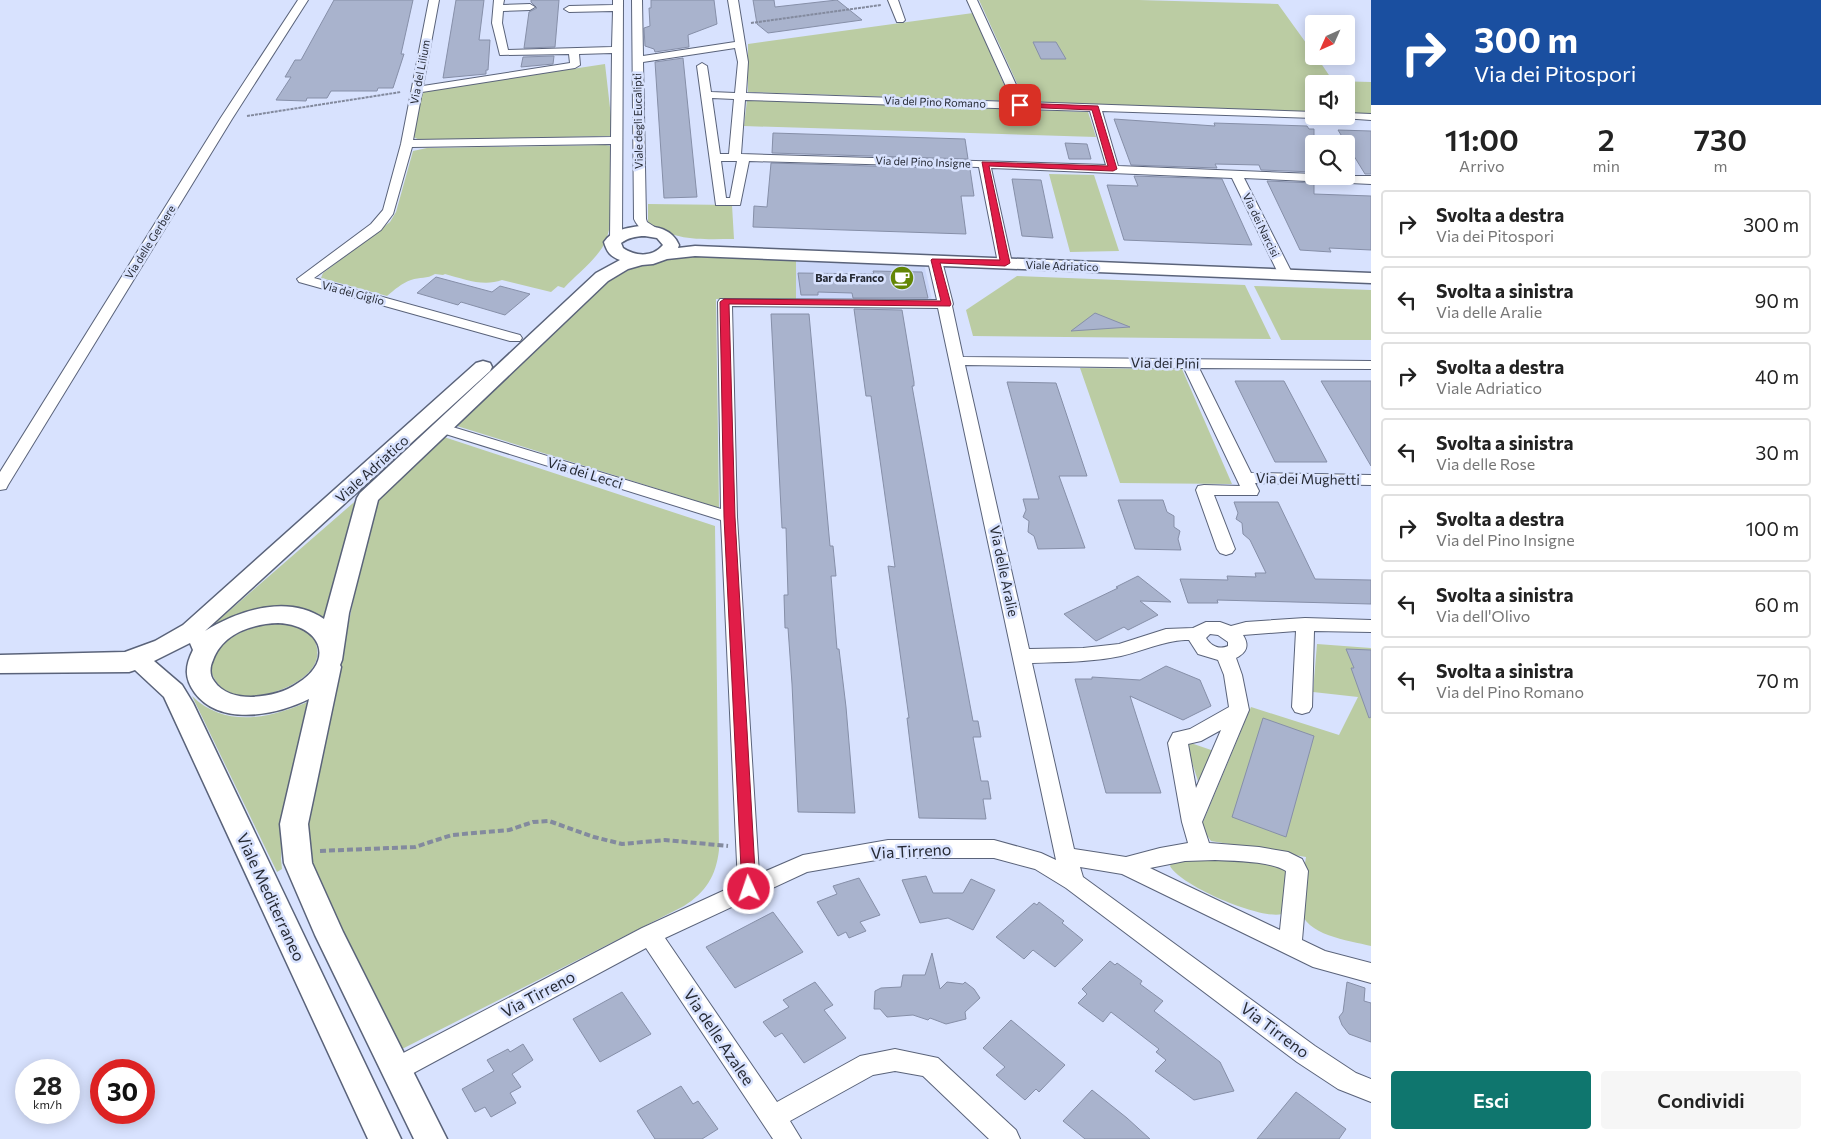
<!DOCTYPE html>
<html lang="it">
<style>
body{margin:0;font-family:Commissioner,sans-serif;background:#f6f6f6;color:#222;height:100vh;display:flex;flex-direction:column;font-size:19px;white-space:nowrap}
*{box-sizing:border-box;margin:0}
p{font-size:16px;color:#767676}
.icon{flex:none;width:28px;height:28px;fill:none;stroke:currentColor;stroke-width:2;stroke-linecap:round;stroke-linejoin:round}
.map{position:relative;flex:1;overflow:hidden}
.details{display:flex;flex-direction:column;background:#fff;width:450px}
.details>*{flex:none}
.top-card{background:#1a4fa0;color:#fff;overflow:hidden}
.needle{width:32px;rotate:225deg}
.tools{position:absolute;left:1305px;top:15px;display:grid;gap:10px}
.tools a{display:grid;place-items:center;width:50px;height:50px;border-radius:5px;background:#fff;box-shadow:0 2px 12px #0003;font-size:25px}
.speed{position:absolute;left:15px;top:1059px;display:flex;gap:10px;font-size:25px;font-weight:700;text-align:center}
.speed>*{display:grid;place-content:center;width:65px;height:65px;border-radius:50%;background:#fff;box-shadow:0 2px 12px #0003;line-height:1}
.speed small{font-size:12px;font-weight:400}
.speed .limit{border:8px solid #d22;background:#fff;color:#111}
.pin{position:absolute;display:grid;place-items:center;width:42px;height:42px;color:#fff;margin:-21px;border-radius:10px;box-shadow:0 2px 8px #0006}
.me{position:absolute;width:55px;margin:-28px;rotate:357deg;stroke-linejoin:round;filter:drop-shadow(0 0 4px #0008)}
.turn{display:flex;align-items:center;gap:18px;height:105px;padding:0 20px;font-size:22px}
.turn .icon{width:65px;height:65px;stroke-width:2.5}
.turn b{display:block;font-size:35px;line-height:42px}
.eta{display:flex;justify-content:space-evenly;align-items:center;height:85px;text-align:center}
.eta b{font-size:30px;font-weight:600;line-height:35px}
.button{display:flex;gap:10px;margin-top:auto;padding:10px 20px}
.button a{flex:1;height:58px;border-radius:5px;background:#0f766e;color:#fff;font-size:20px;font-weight:600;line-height:58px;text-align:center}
.button a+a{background:#f6f6f6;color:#222}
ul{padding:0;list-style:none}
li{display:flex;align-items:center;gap:15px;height:68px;margin:0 10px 8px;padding:0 10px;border:2px solid #e0e0e0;border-radius:5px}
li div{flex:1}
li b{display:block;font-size:19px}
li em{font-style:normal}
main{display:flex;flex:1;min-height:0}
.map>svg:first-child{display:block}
.built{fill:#cbd7f9}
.green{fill:#bbcca3}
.building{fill:#a9b3cd;stroke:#868fa8}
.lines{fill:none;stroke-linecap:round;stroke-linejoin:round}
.minor-casing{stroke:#5a637a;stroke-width:2}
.tertiary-casing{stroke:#5a637a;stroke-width:3}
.path-far1{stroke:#838a9e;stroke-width:2;stroke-dasharray:3 1;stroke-linecap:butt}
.path{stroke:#838a9e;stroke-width:4;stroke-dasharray:6 3;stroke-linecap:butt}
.minor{fill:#fff;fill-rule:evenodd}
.tertiary{fill:#fff;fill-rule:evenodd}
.route{fill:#e11d48;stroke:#92132f}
.labels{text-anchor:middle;stroke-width:5;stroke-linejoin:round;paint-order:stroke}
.far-street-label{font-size:11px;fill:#262a34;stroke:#d8e2fe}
.far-poi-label{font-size:11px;font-weight:bold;fill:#262a34;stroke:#d8e2fe;text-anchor:end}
.street-label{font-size:14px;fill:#262a34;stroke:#d8e2fe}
.near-street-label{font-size:16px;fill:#262a34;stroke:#d8e2fe}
</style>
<main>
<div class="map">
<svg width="1371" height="1139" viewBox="0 0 1371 1139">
<rect width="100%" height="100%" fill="#d8e2fe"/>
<path class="built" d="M796 260 924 264 932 300 796 299Z"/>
<path class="green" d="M979 0H1139L1278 4 1314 54V56H1316L1333 81 1371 82V113H1346V84H1314V112L1026 103Z
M973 13 1011 101 748 92V44Z
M605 64 613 134 611 136 420 140 413 137 420 92Z
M747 100 1088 112 1096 137 744 126Z
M605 145 612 146 613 149C612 175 616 228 602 248 592 263 576 275 564 288L558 286 551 292 502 280C483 287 464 279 445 274L443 275 435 274C427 279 420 277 411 280 402 283 394 290 387 296L321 278 323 273 390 222 396 212 413 151 427 148Z
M1049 174 1094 175 1119 251 1070 252Z
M648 204 732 205 734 239C704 239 674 242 648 222Z
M689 255 796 260V299H716L719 508 457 426 611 278 649 261Z
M1014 258 1275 268 1277 271 1014 261Z
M1017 276 1245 285 1271 339 973 336 966 310Z
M1254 286 1371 290V340H1281Z
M1080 368 1182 369 1232 484 1120 483Z
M444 437 715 526 719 850C716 876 706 892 684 906L402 1049 316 879 307 854 308 820 372 510 382 495Z
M360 497 357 501 352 516 330 620 311 613 198 638Z
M271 623C281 623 291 623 301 628 319 636 323 658 309 672 290 693 231 711 214 678 197 646 248 627 271 623Z
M1317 644 1371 648V946C1348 940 1305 936 1300 908 1298 894 1304 871 1306 857L1211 841 1201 827 1251 707 1339 735 1358 697 1313 692Z
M192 696C226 729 271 718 310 701L282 833 281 859 282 869 277 872Z
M1185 741 1214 751 1199 784Z
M1216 859 1260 861 1291 871 1282 914C1261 920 1181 886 1170 866L1172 862Z"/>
<path class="building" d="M334 0H413L401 54H404L393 88H378L377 91H331L327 98H307L306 101 276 100 291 77H285L295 60H301Z
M456 0H484L479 40H490L488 70H486V74L443 78Z
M531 0H559L555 47 524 48 529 12 537 8 531 2Z
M651 0H714L717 24 688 35 689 47 655 52 654 49 645 46 644 28 650 26 649 8H651Z
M753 0H774L775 7 837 0 862 20 768 33 757 24Z
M1033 42H1056L1066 59H1041Z
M554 56 553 64 521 67 523 57Z
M683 58 697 197 664 198 655 62Z
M1114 119 1215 126 1214 123 1307 126 1309 129H1314V172L1261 170 1259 165 1215 164 1217 168 1131 165Z
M1338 130 1371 131V174H1365Z
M773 133 965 139 968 159 772 153Z
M1065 143 1087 144 1091 159H1069Z
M771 163 970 169 974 196H961L966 234 753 227 754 206 767 207Z
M1134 176 1222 179 1252 245 1124 240 1107 185 1138 186Z
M1012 179 1041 180 1053 238 1022 236Z
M1267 181 1314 183V194L1371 196V250L1329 248 1331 252 1300 250Z
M873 271 922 272 928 298H853L852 293 818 292V295H801L798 273 874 274Z
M436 277 492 292 500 286 530 294 505 315 461 302 458 305 417 293Z
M854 309 902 310 914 382V386H912L953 614 973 721H978L981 737H973L981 781H988L991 799H983L986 819 919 818 907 718H909L888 566 895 567 871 396H866Z
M1095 313 1130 327 1071 331Z
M771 314H809L830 546H833L836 576H831L837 649H839L846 707 855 813 798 812 792 684 788 628H785L784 595H788L786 528H782Z
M1235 381H1284L1327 462H1275Z
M1321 381H1371V466L1350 430Z
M1007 382 1056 383 1087 476H1059L1085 548 1038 549 1034 536 1028 532 1029 521 1023 517 1026 510 1023 499H1039Z
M1118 500H1163L1167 512 1174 516V527L1180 531 1178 539 1181 550 1135 549Z
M1234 502H1278L1315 579 1371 580V604L1217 600 1218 603H1188L1180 579 1228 580 1227 576 1256 577 1255 573H1266L1250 540 1243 534 1242 523 1236 519 1238 513Z
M1138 576 1171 602 1140 601 1158 615 1128 630 1124 627 1096 641 1064 614 1118 588 1116 587Z
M1346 649 1371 650V717L1369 718 1351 668H1354Z
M1166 666 1200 680 1211 706 1183 720 1130 696 1161 793H1106L1075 679H1092V677L1140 680Z
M1263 718 1314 736 1286 837 1232 817Z
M926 876 933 893H963L971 879 995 890 973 930 948 918 920 923 902 880Z
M859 878 880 915 860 922 866 931 849 938 846 932 838 936 817 902 837 894 833 886Z
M1039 902 1064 921 1062 923 1083 940 1055 967 1033 950 1024 959 996 937 1034 903 1037 905Z
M773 912 803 952 735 988 706 947Z
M932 953 940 989 947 982 963 984 965 982 974 989 980 998 965 1012 966 1019 946 1024 930 1018 928 1020 913 1015 887 1017 880 1009H874L875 991 881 988 901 987 903 975H925Z
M1110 961 1115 965 1117 963 1142 981 1140 984 1163 1001 1154 1011 1220 1062 1234 1091 1194 1100 1155 1071 1166 1060 1156 1052 1159 1049 1111 1012 1103 1022 1078 1003 1087 994 1082 989Z
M815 982 833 1005 824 1010 846 1038 804 1063 782 1033 775 1037 763 1022 789 1007 783 1000Z
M1347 982 1365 988 1364 1001 1371 1003V1042L1349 1034 1342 1025 1339 1017 1343 1012Z
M622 992 651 1034 600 1062 573 1019Z
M1011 1020 1065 1065 1039 1092 1036 1089 1025 1100 996 1075 1005 1067 983 1048Z
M523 1044 533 1060 512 1074 521 1087 510 1093 516 1103 491 1117 485 1107 475 1112 462 1089 494 1071 487 1060 508 1049 510 1052Z
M681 1086 693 1104 698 1101 718 1129 702 1139H655L637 1111Z
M1092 1090 1127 1118 1150 1139H1085L1063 1121Z
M1296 1092 1346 1129 1339 1139H1257Z"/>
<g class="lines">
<g class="minor-casing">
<path id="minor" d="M298 0H308L232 119 8 485 6 489 0 490V472L220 119Z
M429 0H439L423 86 570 63 569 54 500 55 492 23 494 0H504L503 5 530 4 535 7 530 10 503 11 502 23 508 50 612 47 613 11 569 12 564 9 569 6 613 5V0H623L622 238 621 241H611L610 238 611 144 412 147 393 214 381 230 314 278 520 335 522 338 520 341H510L299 282 297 279 371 224 383 210 401 144ZM612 53 611 137 413 140 422 92 575 68 580 65 579 54Z
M632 0H642L643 56 735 42 728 0H738L748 62 746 93 1013 102 967 0H977L1024 102 1314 112V116H1319L1314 118 1102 111 1118 166 1314 174V176H1371V184L1244 178 1293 275 1286 279 1279 275 1232 178 991 168 1012 263 1005 267 998 263 979 167 749 161 740 205H716L697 66 702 63 707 66 711 92 735 93 738 62 735 48 643 62 646 219 647 222 664 233 663 236C652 238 638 229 634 219ZM712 98 734 99 729 154H720ZM745 100 1090 111 1106 165 741 154ZM721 161H737L730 198H726Z
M888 0H898L905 20 903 22H897Z
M1346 113 1371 114V120L1342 118 1341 116H1346Z
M935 257 942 261 953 304 952 306 963 357 1371 361V369L1199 368 1251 473 1371 475V485L1255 483 1259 491 1257 495H1214L1235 549 1232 553 1226 555 1220 553 1217 549 1196 490 1198 486 1204 485 1240 486 1184 368 965 365 1029 649 1083 648 1119 644 1166 629 1193 628 1206 622H1220L1231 626 1246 622 1305 618 1371 620V632L1314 631 1312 707 1309 712 1302 714 1295 712 1292 707 1296 631 1243 635C1250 646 1246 653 1236 658L1242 675 1249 710 1202 822 1209 843 1259 847 1288 852 1302 859 1308 871 1302 940 1325 951 1371 963V983L1313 967 1122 874 1080 867 1083 877 1315 1046 1356 1073 1371 1079V1102L1338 1089 1297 1062 1066 888 1035 869 994 858H888L807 872 665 938 777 1102 860 1056 895 1049 938 1058 1016 1130 1020 1139H989L923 1076 895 1071 873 1075 790 1121 801 1139H773L646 948 406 1077 397 1080 388 1077 385 1069 388 1061 642 928 738 884 721 520 436 431 433 428 436 425H446L721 509 718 302 720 299 937 300 928 261ZM732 306 938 308 1056 860 1041 853 994 840H888L803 855 759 874 737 517ZM1210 634 1218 635 1228 642V646C1219 650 1211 646 1206 638ZM1185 640H1189L1198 654 1218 660 1224 675 1229 707 1190 729 1173 733 1168 743 1182 822 1188 843 1160 848 1126 857 1074 849 1032 663C1061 662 1093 662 1121 656 1143 651 1163 641 1185 640ZM1221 730 1196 788 1188 744 1201 741ZM1215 860C1234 861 1271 861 1286 871L1280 930 1150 868 1185 861Z"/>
</g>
<g class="tertiary-casing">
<path id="tertiary" d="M640 226C657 226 672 229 679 245L678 248 695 246 1371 273V283L695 256 667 259 653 264 642 265 628 269 608 281 378 500 349 613 342 660 340 665 341 667 308 824 312 863 343 932 447 1139H414L315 935 284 863 280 824 309 699C277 715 221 727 195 693 184 678 185 666 193 650L190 643 154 661 182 685 193 703 401 1139H368L164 697 135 670 129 672 0 673V655L125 652 155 641 183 625 476 363 483 361 490 363 492 367 490 371 205 631C239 610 288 594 324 619L357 498 360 493 596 273 620 260C610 256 607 252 604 242 612 230 626 228 640 226ZM645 236 657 238 663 245C652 258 635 256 623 248L621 243C628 238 635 236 645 236ZM278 623C320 625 336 659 298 683 284 693 268 696 251 697 237 697 222 693 214 681 209 675 210 666 213 660 223 633 252 624 278 623Z"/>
</g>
<path class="path-far1" d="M751 23 881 5
M247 116 401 92"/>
<path class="path" d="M320 851 415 847 452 835 509 830 533 822 549 821 594 837 622 844 665 840 728 846"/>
<use href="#minor" class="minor"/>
<use href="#tertiary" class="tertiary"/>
</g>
<path class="route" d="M1018 103 1098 106 1117 169 1113 171 989 166 1010 263 1005 266 940 263 951 304 950 306 729 304 735 517 756 889 754 893 749 895 744 893 742 889 724 517 720 302 724 299 941 301 931 260 932 259 1000 260 982 162 1108 166 1092 110 1020 107 1018 106Z"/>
<defs>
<g id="cafe-disc" transform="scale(1.25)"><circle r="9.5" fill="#638605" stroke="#d8e2fe"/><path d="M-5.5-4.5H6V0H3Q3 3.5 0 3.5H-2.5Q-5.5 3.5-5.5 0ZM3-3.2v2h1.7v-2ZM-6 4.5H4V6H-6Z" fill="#fff"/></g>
</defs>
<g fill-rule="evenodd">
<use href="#cafe-disc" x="902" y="278"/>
</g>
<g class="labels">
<g class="far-street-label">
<text transform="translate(420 72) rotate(-79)" y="4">Via del Lilium</text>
<text transform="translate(935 102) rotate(2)" y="4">Via del Pino Romano</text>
<text transform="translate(638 121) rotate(-91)" y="4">Viale degli Eucalipti</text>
<text transform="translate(923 162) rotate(2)" y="4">Via del Pino Insigne</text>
<text transform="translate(1261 225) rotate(64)" y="4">Via dei Narcisi</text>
<text transform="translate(150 242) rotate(-58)" y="4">Via delle Gerbere</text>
<text transform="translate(1062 266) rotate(2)" y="4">Viale Adriatico</text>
<text transform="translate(353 293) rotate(15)" y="4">Via del Giglio</text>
</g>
<g class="far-poi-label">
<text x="884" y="282">Bar da Franco</text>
</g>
<g class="street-label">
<text transform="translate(1165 363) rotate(1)" y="5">Via dei Pini</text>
<text transform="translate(372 469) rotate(-42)" y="5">Viale Adriatico</text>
<text transform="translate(585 473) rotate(17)" y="5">Via dei Lecci</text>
<text transform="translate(1308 479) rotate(1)" y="5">Via dei Mughetti</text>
<text transform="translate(1004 571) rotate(78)" y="5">Via delle Aralie</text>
</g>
<g class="near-street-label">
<text transform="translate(911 851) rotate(-3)" y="6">Via Tirreno</text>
<text transform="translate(271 897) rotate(65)" y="6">Viale Mediterraneo</text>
<text transform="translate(538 994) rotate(-28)" y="6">Via Tirreno</text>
<text transform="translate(1275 1030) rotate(37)" y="6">Via Tirreno</text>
<text transform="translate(719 1037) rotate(56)" y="6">Via delle Azalee</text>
</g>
</g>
</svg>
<div class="tools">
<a><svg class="needle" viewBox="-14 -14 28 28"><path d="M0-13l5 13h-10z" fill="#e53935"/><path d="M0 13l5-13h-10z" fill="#767676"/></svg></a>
<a><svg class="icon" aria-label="sound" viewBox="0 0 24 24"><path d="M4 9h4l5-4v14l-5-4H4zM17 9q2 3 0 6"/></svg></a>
<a><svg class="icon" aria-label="search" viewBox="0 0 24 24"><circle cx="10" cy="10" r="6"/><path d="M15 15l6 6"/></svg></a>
</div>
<div class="speed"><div>28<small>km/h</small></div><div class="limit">30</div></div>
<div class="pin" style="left:1020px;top:105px;background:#d93025"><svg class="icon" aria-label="arrive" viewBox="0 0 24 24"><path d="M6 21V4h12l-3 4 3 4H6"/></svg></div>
<svg class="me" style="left:749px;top:889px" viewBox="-20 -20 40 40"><circle r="17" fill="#e11d48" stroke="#fff" stroke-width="3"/><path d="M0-11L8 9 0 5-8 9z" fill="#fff"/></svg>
</div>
<section class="details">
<div class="top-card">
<div class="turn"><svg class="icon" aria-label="right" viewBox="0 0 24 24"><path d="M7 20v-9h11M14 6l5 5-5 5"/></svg><div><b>300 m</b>Via dei Pitospori</div></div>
</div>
<div class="eta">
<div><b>11:00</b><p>Arrivo</p></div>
<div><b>2</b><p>min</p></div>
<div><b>730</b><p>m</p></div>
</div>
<ul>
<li><svg class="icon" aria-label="right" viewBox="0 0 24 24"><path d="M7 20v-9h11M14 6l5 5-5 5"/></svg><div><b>Svolta a destra</b><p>Via dei Pitospori</p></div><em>300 m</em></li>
<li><svg class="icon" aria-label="left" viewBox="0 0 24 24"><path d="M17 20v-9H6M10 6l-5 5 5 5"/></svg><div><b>Svolta a sinistra</b><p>Via delle Aralie</p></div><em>90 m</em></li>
<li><svg class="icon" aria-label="right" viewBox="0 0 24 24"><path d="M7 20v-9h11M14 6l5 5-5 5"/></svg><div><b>Svolta a destra</b><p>Viale Adriatico</p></div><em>40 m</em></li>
<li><svg class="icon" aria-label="left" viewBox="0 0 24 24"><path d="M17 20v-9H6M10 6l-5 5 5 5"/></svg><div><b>Svolta a sinistra</b><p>Via delle Rose</p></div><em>30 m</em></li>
<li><svg class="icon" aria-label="right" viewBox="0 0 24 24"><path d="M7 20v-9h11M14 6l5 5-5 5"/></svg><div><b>Svolta a destra</b><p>Via del Pino Insigne</p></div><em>100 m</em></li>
<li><svg class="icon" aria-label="left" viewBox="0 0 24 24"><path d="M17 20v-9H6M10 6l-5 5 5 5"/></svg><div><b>Svolta a sinistra</b><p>Via dell'Olivo</p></div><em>60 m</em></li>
<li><svg class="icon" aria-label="left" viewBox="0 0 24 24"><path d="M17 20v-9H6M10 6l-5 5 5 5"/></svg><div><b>Svolta a sinistra</b><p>Via del Pino Romano</p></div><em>70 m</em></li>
</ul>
<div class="button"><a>Esci</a><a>Condividi</a></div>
</section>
</main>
